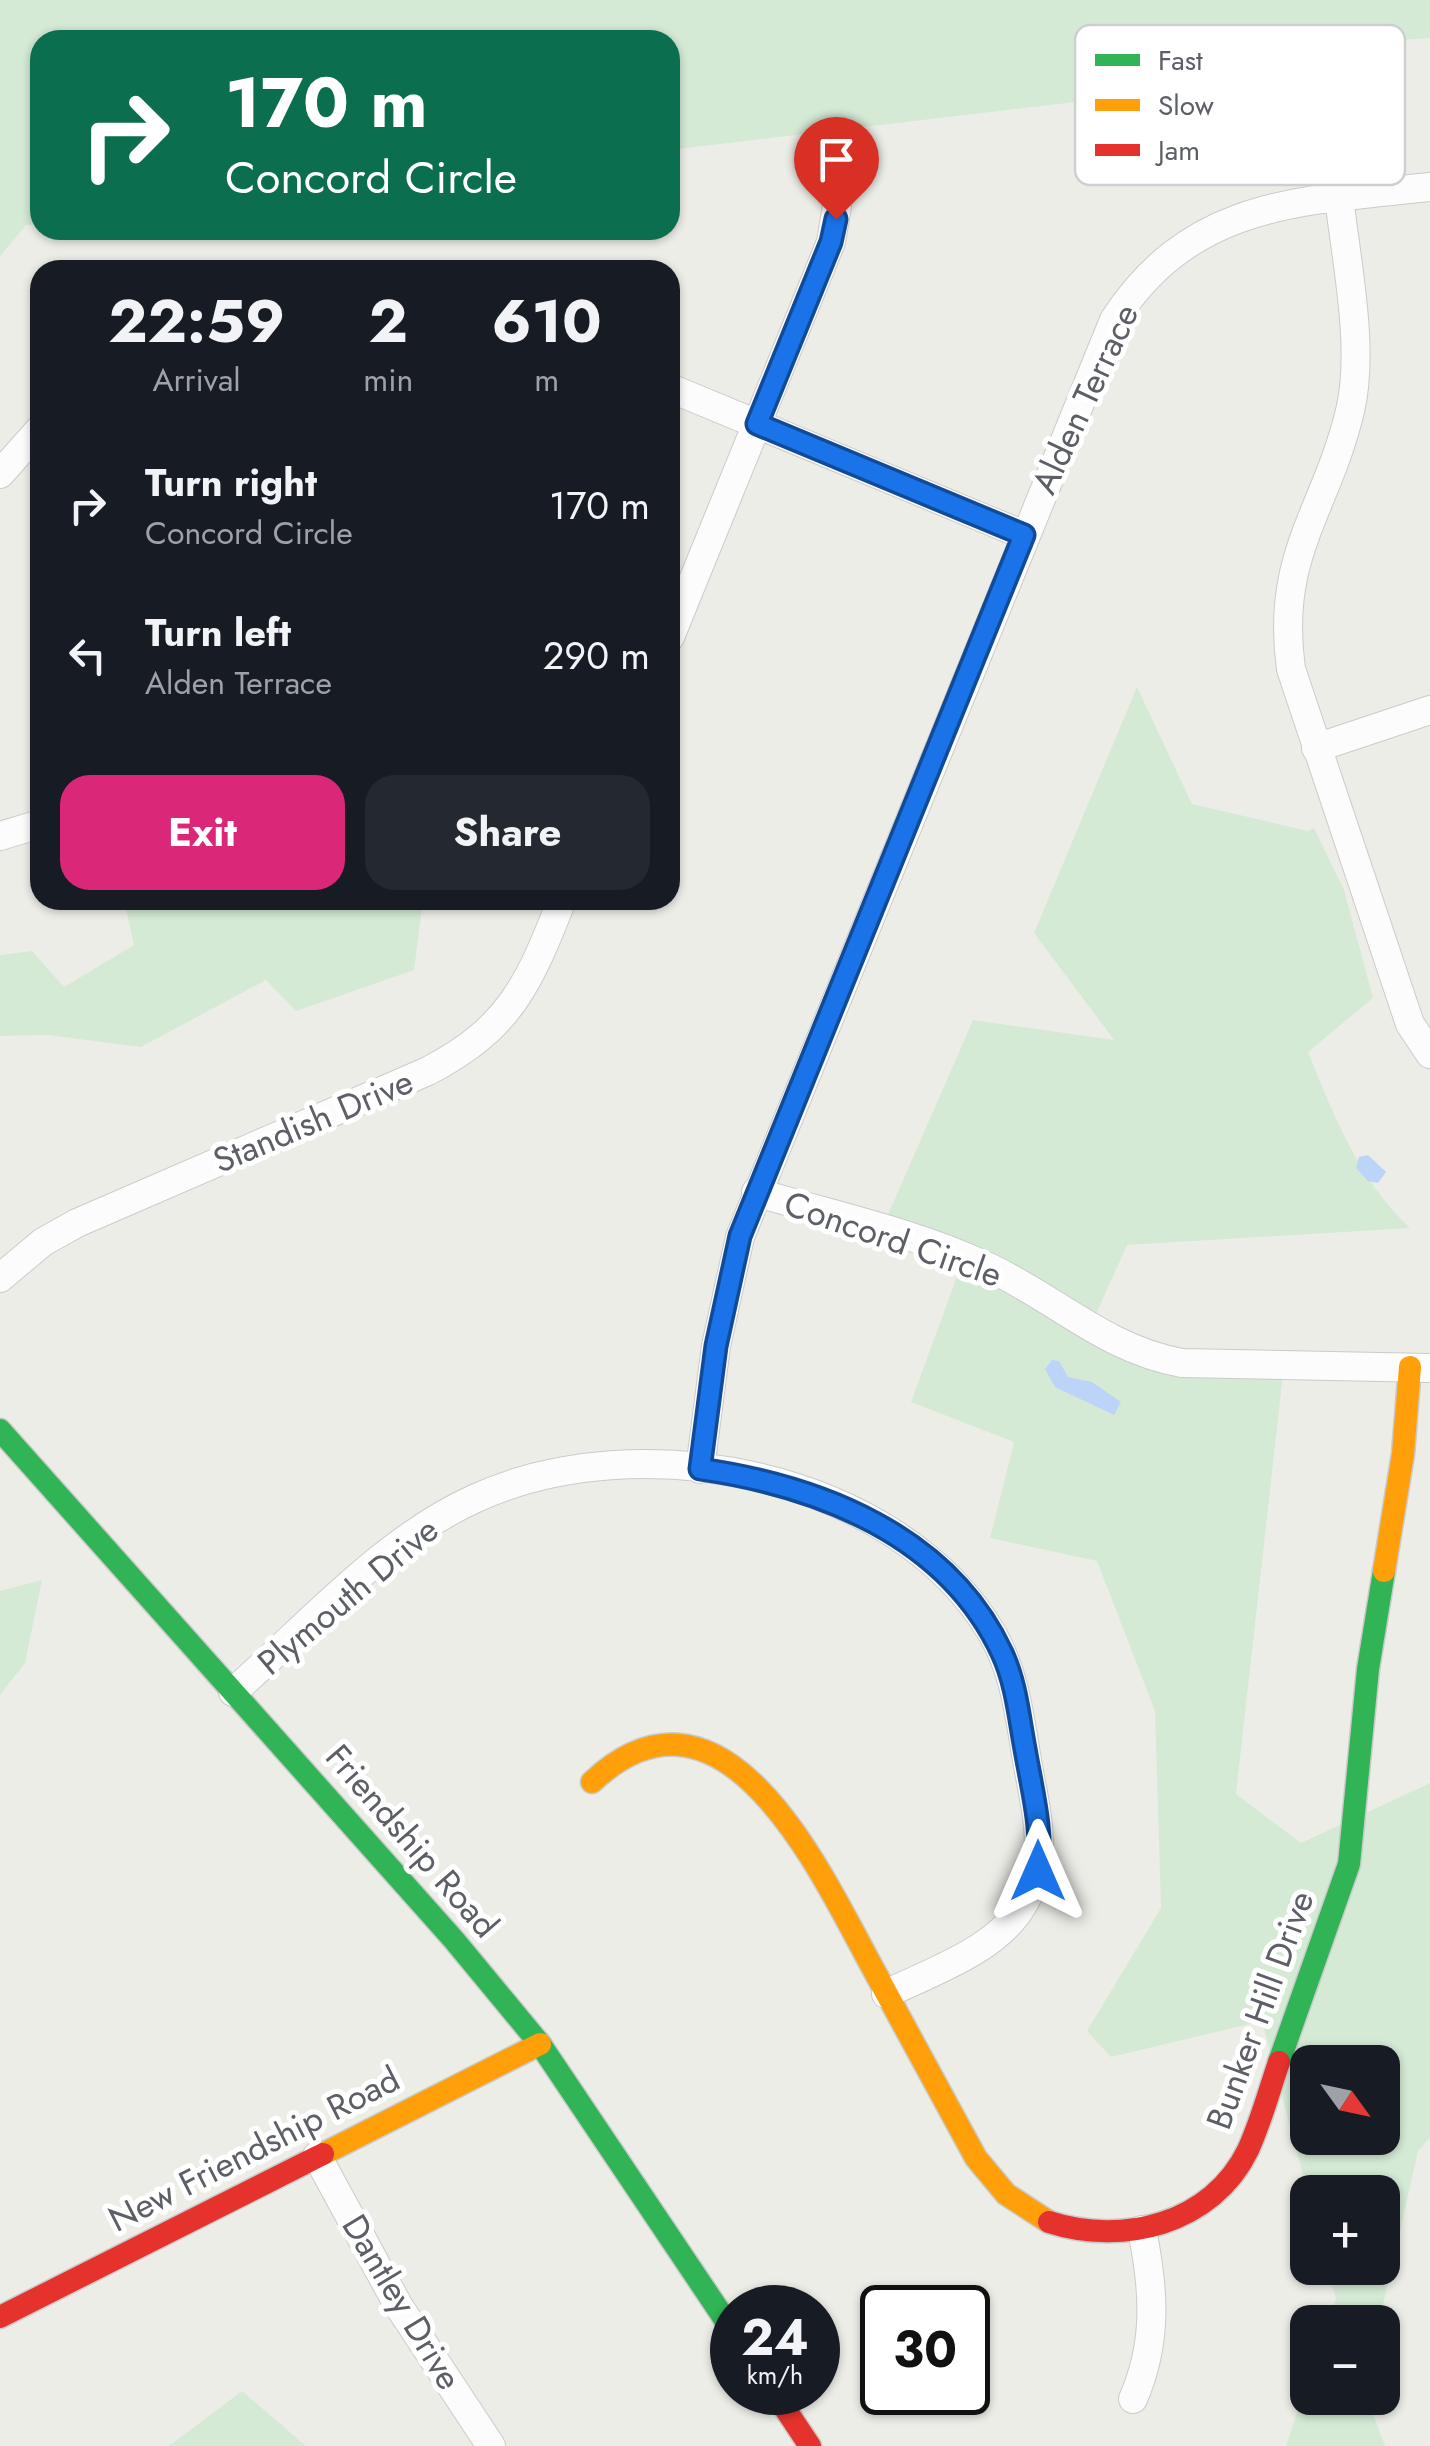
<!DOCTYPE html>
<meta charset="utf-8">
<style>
body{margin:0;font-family:Jost,sans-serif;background:#242831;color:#f1f3f6;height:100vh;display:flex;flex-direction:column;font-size:38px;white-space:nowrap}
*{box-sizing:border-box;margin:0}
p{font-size:32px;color:#9ea1a6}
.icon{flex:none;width:55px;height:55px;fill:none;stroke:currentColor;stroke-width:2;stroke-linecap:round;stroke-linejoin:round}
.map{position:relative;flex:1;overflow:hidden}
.details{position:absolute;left:30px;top:260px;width:650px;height:650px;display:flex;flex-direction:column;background:#171b24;border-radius:30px;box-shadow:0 2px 8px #0004}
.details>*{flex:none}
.guide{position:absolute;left:30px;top:30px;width:650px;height:210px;border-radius:30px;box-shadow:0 2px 8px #0004;background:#0b6e4f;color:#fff;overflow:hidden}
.needle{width:65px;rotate:123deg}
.controls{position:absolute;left:1290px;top:2045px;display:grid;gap:20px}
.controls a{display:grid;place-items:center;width:110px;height:110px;border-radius:20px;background:#171b24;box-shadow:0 2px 8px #0004;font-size:50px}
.speed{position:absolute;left:710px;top:2285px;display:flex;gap:20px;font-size:50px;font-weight:700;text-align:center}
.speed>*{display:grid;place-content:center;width:130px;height:130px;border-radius:50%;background:#171b24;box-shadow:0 2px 8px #0004;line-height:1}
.speed small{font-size:25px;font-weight:400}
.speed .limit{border:5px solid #111;border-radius:15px;background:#fff;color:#111}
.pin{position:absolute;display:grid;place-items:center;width:85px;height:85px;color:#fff;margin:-102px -42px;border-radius:50% 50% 50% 0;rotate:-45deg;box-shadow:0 0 10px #0007}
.pin .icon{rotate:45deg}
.me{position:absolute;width:110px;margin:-55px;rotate:0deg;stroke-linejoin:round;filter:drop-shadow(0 0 8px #0008)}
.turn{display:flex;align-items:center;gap:35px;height:210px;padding:0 30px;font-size:45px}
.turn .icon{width:130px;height:130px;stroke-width:2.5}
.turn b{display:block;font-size:70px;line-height:85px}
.eta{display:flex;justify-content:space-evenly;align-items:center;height:170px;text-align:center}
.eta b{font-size:60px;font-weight:700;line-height:70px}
.primary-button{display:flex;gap:20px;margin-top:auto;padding:20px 30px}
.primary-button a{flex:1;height:115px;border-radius:30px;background:#db2777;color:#fff;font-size:40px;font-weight:700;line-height:115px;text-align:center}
.primary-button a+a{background:#242831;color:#f1f3f6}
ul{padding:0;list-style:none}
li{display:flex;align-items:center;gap:30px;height:150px;padding:0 30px}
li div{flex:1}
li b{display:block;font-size:38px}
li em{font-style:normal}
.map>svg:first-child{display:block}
.green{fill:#d4ead5;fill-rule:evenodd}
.water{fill:#bbd4f8}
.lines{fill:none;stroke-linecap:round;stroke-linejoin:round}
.street-casing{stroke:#cacbca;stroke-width:30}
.fast-casing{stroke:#c9cac9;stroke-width:25}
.slow-casing{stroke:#c9cac9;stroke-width:25}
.jam-casing{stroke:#c9cac9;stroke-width:25}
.street{stroke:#fcfcfc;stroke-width:28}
.fast{stroke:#30b455;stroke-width:22}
.slow{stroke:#ff9f0a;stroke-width:22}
.jam{stroke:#e5322d;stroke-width:22}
.route-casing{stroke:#114b97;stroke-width:25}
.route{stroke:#1a73e8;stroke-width:18}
.labels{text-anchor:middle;stroke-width:10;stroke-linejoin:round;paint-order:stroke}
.street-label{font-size:35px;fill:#5c5f66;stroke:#fff}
.key{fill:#fff;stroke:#cecfd1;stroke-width:2.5}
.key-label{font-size:28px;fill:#5c5f66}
</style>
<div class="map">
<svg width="1430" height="2446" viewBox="0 0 1430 2446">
<rect width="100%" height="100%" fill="#edede8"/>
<path class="green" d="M0 0H1430V38L1107 61 1092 100 670 150V40H40V224L26 225 0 256Z
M1137 687 1192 804 1308 831 1314 828 1344 890 1373 998 1308 1052C1334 1116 1359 1180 1410 1228L1127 1245 1086 1336 1283 1374 1236 1794 1301 1843 1430 1783V2138L1418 2151 1379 2322H1328L1336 2299 1327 2268H1382V2192L1308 2193 1262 2021 1111 2057 1087 2031 1161 1908 1155 1711 1097 1561 990 1538 1014 1442 911 1402 963 1260 880 1233 973 1020 1114 1040 1034 933ZM1308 2062H1382V2138H1308Z
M124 900H423L414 970 296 1011 266 980 141 1047 48 1035 0 1036V955L32 951 64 987 134 945Z
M42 1580 25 1663 0 1695V1591Z
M1307 2382 1308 2398H1367L1385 2446H1286Z
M242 2391 306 2446H169Z"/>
<path class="water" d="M1368 1155 1386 1172 1378 1183 1368 1181 1356 1168 1359 1157Z
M1052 1360 1059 1361 1068 1377 1092 1382 1121 1402 1114 1415 1055 1387 1045 1369Z"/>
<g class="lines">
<g class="street-casing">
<path id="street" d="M1339 197C1346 261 1365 348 1350 411 1326 511 1275 555 1291 669L1410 1024 1430 1054
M670 388 1024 535
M0 474 40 429
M670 637 831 242 837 206 831 170
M1316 748 1430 710
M0 836 40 824
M756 1192C831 1215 913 1232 984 1265 1053 1296 1104 1349 1182 1363L1430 1368
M0 1278 43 1242 77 1223 428 1071C511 1028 529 983 562 900
M700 1469 716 1346 740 1237 1114 320C1192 200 1301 201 1430 187
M233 1692C308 1626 382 1541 474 1499 637 1423 898 1472 993 1635 1016 1675 1020 1721 1028 1766 1037 1816 1051 1865 1019 1911 991 1952 929 1973 886 1994
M317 2156 398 2305 491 2446
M1133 2399C1158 2342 1154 2289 1142 2230"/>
</g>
<g class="fast-casing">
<path id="fast" d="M0 1430 454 1940 540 2044 732 2330
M1279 2062 1349 1864 1368 1669 1384 1571"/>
</g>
<g class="slow-casing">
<path id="slow" d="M1384 1571 1403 1454 1410 1367
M592 1782C723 1659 820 1871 870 1963 905 2028 940 2093 976 2158L1006 2194 1049 2222
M323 2154 540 2044"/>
</g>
<g class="jam-casing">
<path id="jam" d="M1049 2222C1123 2246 1212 2224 1248 2150 1261 2122 1269 2091 1279 2062
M0 2317 323 2154
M774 2392 810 2446"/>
</g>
<use href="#street" class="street"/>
<use href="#fast" class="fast"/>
<use href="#slow" class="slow"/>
<use href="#jam" class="jam"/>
</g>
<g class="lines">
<g class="route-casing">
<path id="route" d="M836 219 831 242 757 424 1024 535 740 1236 716 1346 700 1469C819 1486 947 1535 1002 1653 1016 1683 1019 1717 1025 1749 1032 1790 1043 1830 1038 1871"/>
</g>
<use href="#route" class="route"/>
</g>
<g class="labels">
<g class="street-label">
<text transform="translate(1085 399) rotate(-65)" y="12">Alden Terrace</text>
<text transform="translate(313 1121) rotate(-23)" y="12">Standish Drive</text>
<text transform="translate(893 1239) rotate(19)" y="12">Concord Circle</text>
<text transform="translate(348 1596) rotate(-40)" y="12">Plymouth Drive</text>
<text transform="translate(412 1841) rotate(49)" y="12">Friendship Road</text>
<text transform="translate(1260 2010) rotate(-70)" y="12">Bunker Hill Drive</text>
<text transform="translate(254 2149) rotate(-27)" y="12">New Friendship Road</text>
<text transform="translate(402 2302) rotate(59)" y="12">Dantley Drive</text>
</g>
</g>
<rect x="1075" y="25" width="330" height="160" rx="15" class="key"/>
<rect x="1095" y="54" width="45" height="12" fill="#30b455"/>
<rect x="1095" y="99" width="45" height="12" fill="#ff9f0a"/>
<rect x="1095" y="144" width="45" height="12" fill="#e5322d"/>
<g class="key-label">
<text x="1158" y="70">Fast</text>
<text x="1158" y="115">Slow</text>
<text x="1158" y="160">Jam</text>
</g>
</svg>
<div class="controls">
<a><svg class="needle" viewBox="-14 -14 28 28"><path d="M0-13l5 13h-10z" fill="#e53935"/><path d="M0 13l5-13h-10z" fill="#9ea1a6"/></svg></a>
<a>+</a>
<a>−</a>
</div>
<div class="speed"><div>24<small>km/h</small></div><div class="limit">30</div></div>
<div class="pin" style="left:836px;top:219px;background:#d93025"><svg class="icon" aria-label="arrive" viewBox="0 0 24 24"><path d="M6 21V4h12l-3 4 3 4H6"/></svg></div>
<svg class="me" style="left:1038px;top:1871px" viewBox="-20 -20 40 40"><path d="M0-17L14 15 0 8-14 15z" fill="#1a73e8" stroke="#fff" stroke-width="4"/></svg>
<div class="guide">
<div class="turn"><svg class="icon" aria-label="right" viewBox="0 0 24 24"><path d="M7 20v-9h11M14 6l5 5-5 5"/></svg><div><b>170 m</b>Concord Circle</div></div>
</div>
<section class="details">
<div class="eta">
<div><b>22:59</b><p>Arrival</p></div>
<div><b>2</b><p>min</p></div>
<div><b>610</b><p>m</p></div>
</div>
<ul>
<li><svg class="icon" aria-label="right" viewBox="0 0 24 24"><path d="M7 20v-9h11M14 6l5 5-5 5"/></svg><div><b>Turn right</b><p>Concord Circle</p></div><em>170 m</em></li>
<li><svg class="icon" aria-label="left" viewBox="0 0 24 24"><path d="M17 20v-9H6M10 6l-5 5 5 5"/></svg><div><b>Turn left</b><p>Alden Terrace</p></div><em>290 m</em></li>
</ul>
<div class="primary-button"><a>Exit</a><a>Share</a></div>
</section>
</div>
